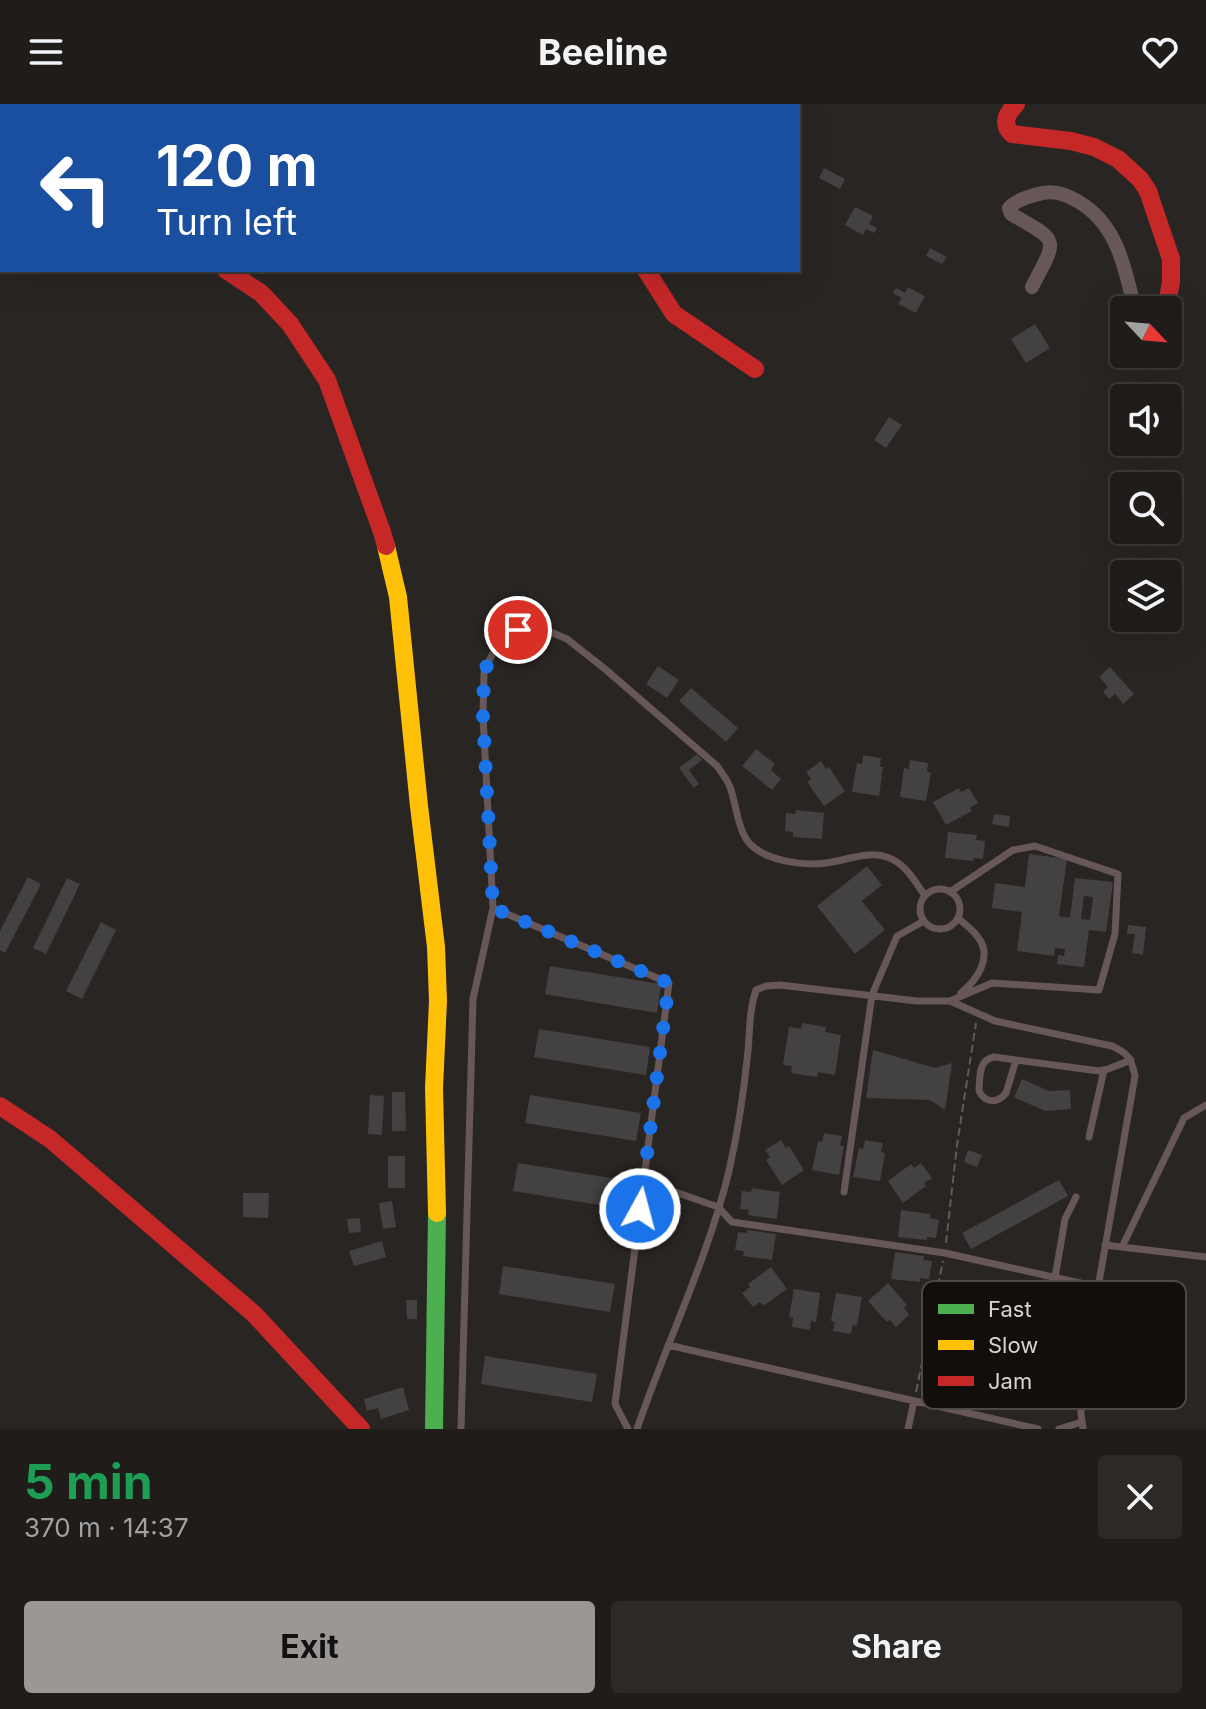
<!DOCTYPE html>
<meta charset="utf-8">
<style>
body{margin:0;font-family:Inter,sans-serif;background:#2c2927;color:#f1f3f6;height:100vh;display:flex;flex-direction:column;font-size:30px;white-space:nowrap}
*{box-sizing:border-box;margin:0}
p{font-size:26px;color:#a1a1a2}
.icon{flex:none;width:44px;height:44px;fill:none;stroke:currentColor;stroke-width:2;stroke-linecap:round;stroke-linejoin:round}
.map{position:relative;height:1325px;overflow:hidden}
.drawer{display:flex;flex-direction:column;background:#1f1c1a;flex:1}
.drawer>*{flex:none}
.hud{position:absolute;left:0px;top:0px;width:800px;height:168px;box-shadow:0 8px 32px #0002,0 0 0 2px #3c3a39;background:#1a4fa0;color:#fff;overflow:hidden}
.needle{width:52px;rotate:116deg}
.fabs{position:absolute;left:1110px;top:192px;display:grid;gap:16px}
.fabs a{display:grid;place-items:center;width:72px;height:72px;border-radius:8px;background:#1f1c1a;box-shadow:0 8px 32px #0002,0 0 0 2px #3c3a39;font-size:40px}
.pin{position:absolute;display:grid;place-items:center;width:68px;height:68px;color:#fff;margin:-34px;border:4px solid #fff;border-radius:50%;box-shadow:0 2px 8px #0007}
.me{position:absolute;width:88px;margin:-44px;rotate:7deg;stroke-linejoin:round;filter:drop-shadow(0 0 6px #0008)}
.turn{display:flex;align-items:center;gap:28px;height:168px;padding:0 24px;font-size:36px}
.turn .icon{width:104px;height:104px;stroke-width:2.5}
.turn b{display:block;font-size:56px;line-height:68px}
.round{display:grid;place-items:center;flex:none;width:84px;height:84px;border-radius:8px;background:#2c2927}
.overview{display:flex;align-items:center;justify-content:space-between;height:136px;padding:0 24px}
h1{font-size:48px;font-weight:700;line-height:60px;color:#1e9e55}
.primary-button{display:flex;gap:16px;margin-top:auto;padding:16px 24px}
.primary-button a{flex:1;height:92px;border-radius:8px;background:#9c9795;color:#111;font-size:32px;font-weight:700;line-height:92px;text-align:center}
.primary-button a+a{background:#2c2927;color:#f1f3f6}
header{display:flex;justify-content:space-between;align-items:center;height:104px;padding:0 24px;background:#1f1c1a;font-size:36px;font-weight:700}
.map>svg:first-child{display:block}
.green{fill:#074024}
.building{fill:#434141;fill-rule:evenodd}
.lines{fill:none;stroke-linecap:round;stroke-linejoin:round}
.path{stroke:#645959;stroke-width:2;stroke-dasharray:8 4;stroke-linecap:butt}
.lane{stroke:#685758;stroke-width:7}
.street{stroke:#685758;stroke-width:14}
.fast{stroke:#4caf50;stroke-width:18}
.slow{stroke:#ffc107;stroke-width:18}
.jam{stroke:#c62828;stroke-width:18}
.route{stroke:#1a73e8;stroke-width:14;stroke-dasharray:0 25.2}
.key{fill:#110e0c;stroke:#4d4947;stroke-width:2}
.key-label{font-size:22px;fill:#dad4d2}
</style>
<header><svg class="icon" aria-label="menu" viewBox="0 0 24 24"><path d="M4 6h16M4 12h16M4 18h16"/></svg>Beeline<svg class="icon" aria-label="heart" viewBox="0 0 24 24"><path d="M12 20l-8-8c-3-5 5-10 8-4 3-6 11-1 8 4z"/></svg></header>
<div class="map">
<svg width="1206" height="1325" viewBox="0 0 1206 1325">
<rect width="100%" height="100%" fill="#292523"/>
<path class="green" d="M0 0H439L438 2H2V38H0Z"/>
<path class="building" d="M824 64 845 75 840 85 819 74Z
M855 103 873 112 869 120 877 124 874 129 866 125 863 131 845 121Z
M930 144 947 153 942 160 926 152Z
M908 183 925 192 916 209 898 200 902 194 893 189 896 184 905 189Z
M1035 220 1050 244 1026 259 1011 235Z
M889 313 902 321 886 344 874 336Z
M658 562 679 576 667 594 646 580Z
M1110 563 1134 590 1123 600 1115 590 1109 595 1103 588 1108 583 1099 573Z
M691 584 738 624 726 638 679 597Z
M756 645 775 660 771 666 781 675 772 686 742 662Z
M697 650 702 656 689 666 699 680 694 684 679 664Z
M863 651 881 654 880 663H883L879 692 852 688 857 659 862 660Z
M910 656 928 659 927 668 931 669 926 697 900 693 904 664 909 665Z
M821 657 826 665 829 663 845 687 824 702 807 678 811 675 806 668Z
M959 684 961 688 969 684 978 699 970 704 972 707 946 721 933 698Z
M796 706 824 709 822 735 793 733V728L785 727 786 709 795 710Z
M994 710 1010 712 1009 723 992 720Z
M948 728 977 731 976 736 985 737 983 755 974 754 973 757 945 754Z
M1029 750 1067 755 1059 812 1070 814 1075 774 1113 778 1106 828 1089 826 1084 863 1057 860 1058 851 1064 852 1065 845 1055 844 1054 852 1017 847 1022 808 992 804 995 779 1025 783ZM1084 792 1093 793 1090 816 1081 815Z
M867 762 882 781 862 797 885 826 855 850 817 802Z
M28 773 41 780 5 849 0 846V827Z
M67 774 80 780 46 850 33 844Z
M101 818 116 826 82 895 66 887Z
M1128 821 1146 823 1143 851 1132 849 1135 830H1127Z
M550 862 661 880 657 909 545 890Z
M802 919 826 923 825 928 841 931 835 971 818 968 817 973 791 969 792 962 783 961 789 923 801 925Z
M539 925 650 943 646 971 534 953Z
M873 946 935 964 952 959 945 1006 930 996 866 994Z
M1022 975 1049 987 1070 986 1071 1005 1045 1007 1014 993Z
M392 988H405L406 1027H392Z
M370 991 384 992 382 1031 368 1030Z
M530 991 641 1009 636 1037 525 1019Z
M824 1029 842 1032 840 1042H844L839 1071 812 1066 818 1037 822 1038Z
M781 1036 786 1044 789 1042 804 1066 782 1081 766 1056 770 1053 765 1046Z
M865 1036 883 1039 881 1048 885 1049 880 1077 853 1073 859 1044 863 1045Z
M968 1046 982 1051 977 1063 964 1058Z
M388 1052H405V1084H388Z
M518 1059 629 1077 624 1105 513 1087Z
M921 1059 932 1074 924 1079 926 1082 903 1099 888 1077 911 1060 914 1064Z
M1059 1076 1068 1092 971 1145 962 1129Z
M752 1084 780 1088 777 1115 748 1111 749 1106 740 1105 742 1087 751 1088Z
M243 1089H269L268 1114 243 1113Z
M392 1097 396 1123 383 1125 379 1099Z
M901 1106 930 1110V1114L939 1116 936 1134 927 1133V1136L898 1133Z
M360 1114 361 1128 349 1129 347 1115Z
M747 1126 776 1130 772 1156 743 1152 744 1147 735 1146 738 1128 747 1129Z
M382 1137 386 1153 354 1162 349 1147Z
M895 1148 924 1152 923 1156 932 1157 929 1175 920 1174V1178L891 1175Z
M503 1162 615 1180 610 1208 499 1190Z
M771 1163 787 1185 763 1202 760 1198 753 1203 742 1189 750 1183 748 1180Z
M1044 1175 1053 1191 956 1244 947 1228Z
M888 1179 907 1201 904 1204 909 1211 896 1223 890 1216 887 1218 868 1197Z
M794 1185 820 1189 816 1218 811 1217 810 1226 792 1223 793 1214 789 1213Z
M836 1189 862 1193 857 1222 853 1221 851 1230 833 1227 835 1218 831 1217Z
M406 1196H417V1215H407Z
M485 1252 597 1270 592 1298 481 1280Z
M403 1283 409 1306 381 1315 378 1304 367 1307 364 1295Z"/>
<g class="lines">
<path class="path" d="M946 1139 957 1041 976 919
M916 1288 943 1157"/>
<path class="lane" d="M920 805a20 20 0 1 1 40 0a20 20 0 1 1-40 0Z
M950 788 1013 746 1035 742 1118 770 1115 830 1099 886 992 879 950 897
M493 804 669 879 615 1300 628 1325
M958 814C964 820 972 825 977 832 994 852 977 876 961 889
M1016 956 1006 989C997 1000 985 999 979 987 980 973 978 956 994 953L1099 967 1108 965 1131 956
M1089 1033 1104 966
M644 1077 718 1103 732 1118 945 1149 1098 1183
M844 1088 872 891 897 832 924 817
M1105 1141 1206 1153
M1122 1143 1184 1014 1206 1001
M1055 1174 1065 1115 1076 1093
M668 1241 1038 1325
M461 1325 473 895 493 804 483 612 484 568 498 538 518 526H546L567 535 605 565 717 662C721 668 727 675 730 683 736 699 738 728 750 740 768 758 808 763 832 758 849 755 869 747 887 753 905 759 915 777 925 792
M637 1325C666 1240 708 1154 729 1067 738 1027 744 987 748 947 750 926 749 906 756 886L766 882 780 881 917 897H950L995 917 1112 942C1129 950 1131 954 1135 972L1082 1275 1081 1309 1083 1325
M908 1325 914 1297
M1059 1325 1082 1318"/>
<path class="street" d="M0 52H2
M1032 183C1058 133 1060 138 1011 110L1009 104C1016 96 1032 91 1043 89 1056 86 1068 91 1079 98 1118 121 1125 165 1135 206"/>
<path class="fast" d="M434 1325 437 1109"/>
<path class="slow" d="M386 442 398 493 419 702 436 843 438 897 434 984 437 1109"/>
<path class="jam" d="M1016 0C1007 10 1001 19 1012 30L1071 37 1094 43 1118 55 1140 75 1148 87 1171 155V178L1166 206
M0 97 2 98
M226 166 261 189 290 220 327 276 382 428 386 442
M646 166 674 210 755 265
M0 1002 50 1035 254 1210 361 1325"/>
</g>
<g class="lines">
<path class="route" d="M518 526 498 538 484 568 483 612 493 804 669 879 640 1105"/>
</g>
<rect x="922" y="1177" width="264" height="128" rx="12" class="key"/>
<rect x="938" y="1200" width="36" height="10" fill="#4caf50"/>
<rect x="938" y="1236" width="36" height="10" fill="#ffc107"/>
<rect x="938" y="1272" width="36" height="10" fill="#c62828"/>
<g class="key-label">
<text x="988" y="1213">Fast</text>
<text x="988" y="1249">Slow</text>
<text x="988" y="1285">Jam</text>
</g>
</svg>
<div class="fabs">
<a><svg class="needle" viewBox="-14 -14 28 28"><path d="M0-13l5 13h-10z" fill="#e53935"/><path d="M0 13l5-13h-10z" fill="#a1a1a2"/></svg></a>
<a><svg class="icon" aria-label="sound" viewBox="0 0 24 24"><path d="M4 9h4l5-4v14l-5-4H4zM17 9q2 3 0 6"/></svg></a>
<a><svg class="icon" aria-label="search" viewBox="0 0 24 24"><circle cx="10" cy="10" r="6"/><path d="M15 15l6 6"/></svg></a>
<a><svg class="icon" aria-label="layers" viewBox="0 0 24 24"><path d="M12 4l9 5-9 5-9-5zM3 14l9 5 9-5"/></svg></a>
</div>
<div class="pin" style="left:518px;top:526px;background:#d93025"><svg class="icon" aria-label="arrive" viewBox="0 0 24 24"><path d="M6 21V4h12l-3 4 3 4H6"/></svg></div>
<svg class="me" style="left:640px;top:1105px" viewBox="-20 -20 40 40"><circle r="17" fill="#1a73e8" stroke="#fff" stroke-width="3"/><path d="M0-11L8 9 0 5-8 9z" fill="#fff"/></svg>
<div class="hud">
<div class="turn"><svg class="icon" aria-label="left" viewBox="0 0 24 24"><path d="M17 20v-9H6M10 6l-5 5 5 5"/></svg><div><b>120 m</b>Turn left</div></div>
</div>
</div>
<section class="drawer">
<div class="overview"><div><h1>5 min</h1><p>370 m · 14:37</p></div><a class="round"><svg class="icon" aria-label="close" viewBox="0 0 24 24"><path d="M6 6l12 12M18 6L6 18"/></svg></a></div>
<div class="primary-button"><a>Exit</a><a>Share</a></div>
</section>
